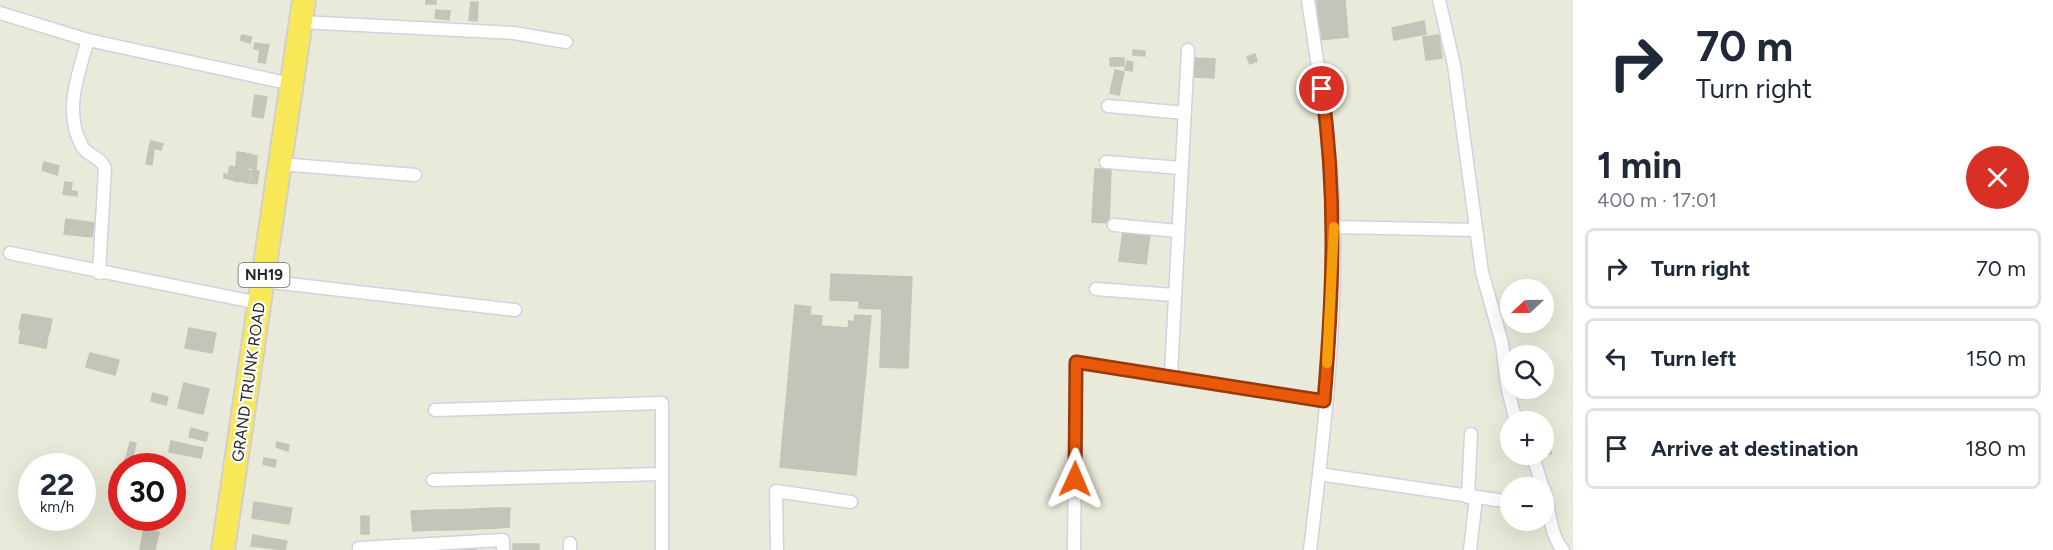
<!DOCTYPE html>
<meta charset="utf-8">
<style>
body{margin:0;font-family:Figtree,sans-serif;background:#f6f6f7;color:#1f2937;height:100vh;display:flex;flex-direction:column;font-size:22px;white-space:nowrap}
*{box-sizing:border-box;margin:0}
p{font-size:20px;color:#747a83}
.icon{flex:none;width:33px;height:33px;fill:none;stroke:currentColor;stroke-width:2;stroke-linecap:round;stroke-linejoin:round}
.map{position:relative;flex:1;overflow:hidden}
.details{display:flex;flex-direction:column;background:#fff;width:480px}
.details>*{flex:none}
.banner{background:#fff;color:#1f2937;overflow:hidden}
.needle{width:39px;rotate:248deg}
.buttons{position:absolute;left:1500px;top:279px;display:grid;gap:12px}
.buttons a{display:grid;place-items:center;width:54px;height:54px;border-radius:50%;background:#fff;box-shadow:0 6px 24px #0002;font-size:30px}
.speed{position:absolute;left:18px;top:453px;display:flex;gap:12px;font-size:30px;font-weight:700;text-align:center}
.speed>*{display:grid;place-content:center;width:78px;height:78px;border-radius:50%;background:#fff;box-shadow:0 6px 24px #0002;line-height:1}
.speed small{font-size:15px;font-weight:400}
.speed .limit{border:9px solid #d22;background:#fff;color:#111}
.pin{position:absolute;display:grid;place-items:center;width:51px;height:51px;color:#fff;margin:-26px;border:3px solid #fff;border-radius:50%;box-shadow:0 2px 6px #0007}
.me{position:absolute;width:66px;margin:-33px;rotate:1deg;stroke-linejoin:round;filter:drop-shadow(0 0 4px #0008)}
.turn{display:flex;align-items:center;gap:21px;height:126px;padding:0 24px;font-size:27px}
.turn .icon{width:78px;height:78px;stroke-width:2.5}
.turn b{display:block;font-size:42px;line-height:51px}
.round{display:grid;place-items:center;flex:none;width:63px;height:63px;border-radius:32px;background:#f6f6f7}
.head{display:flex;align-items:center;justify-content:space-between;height:102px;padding:0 24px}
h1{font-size:36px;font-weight:700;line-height:45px}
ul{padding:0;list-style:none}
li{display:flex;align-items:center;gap:18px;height:81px;margin:0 12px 9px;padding:0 12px;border:3px solid #e0e1e3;border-radius:9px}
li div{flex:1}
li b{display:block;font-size:22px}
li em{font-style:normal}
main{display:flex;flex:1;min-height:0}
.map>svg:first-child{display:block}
.building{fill:#c4c5ba;stroke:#c3c5b4;stroke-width:1.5}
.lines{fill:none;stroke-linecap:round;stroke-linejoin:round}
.street-casing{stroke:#d4cfe1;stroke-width:15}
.highway-casing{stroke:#d0d0d0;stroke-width:26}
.street{stroke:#fff;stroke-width:12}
.highway{stroke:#f8e857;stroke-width:22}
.route-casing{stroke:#983908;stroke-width:15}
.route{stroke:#ea580c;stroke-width:10}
.slow{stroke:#f59e0b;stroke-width:10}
.labels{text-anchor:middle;stroke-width:4.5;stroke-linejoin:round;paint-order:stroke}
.shield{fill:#fff;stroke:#686868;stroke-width:1.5}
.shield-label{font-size:15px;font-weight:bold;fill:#282828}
.street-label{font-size:16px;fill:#282828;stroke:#fff}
</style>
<main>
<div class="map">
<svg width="1573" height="550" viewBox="0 0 1573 550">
<rect width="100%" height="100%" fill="#eaeada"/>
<path class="building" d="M426 0H436V4H426Z
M1317 0H1345L1348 37 1320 40Z
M471 2H478L477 21 469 20Z
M436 10 450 11 449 20 435 18Z
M1424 21 1426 34 1394 40 1392 28Z
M242 35 252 37 250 43 240 40Z
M1439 35 1442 58 1426 60 1423 37Z
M255 43 269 45 265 63 258 62 260 50 254 49Z
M1133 50 1145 51V56L1133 55Z
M1255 54 1257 61 1250 64 1247 57Z
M1110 58H1124V66H1110Z
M1195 58 1215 59 1214 78 1194 77Z
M1127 61 1133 62 1132 71 1125 70Z
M1115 70 1124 72 1119 95 1110 93Z
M255 95 267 97 263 118 252 116Z
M151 141 163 144 161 150 149 147Z
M149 148 154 149 152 165 146 164Z
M237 152 245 153 243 167 236 166Z
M245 154H251L249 168H244Z
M251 155 257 156 256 169 250 168Z
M44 162 59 166 57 175 42 170Z
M230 166 236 167 234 180 224 178V174L228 175Z
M237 167 243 168 240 182 234 181Z
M243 169 251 171 248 183 240 181Z
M1095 169H1111L1109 223 1092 222Z
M253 170 259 171 257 184 250 183Z
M65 182 72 183 71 191 77 192V196L63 194Z
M66 219 94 223 92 237 64 234Z
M1123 231 1150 235 1146 264 1119 261Z
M831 274 912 277 908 368 880 367 882 309 859 308V301L830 300Z
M795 305 811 307 810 315 822 316 821 326 848 328 849 321 854 322 855 315 871 316 856 475 780 467Z
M22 314 52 319 49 334 19 329Z
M189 328 216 333 212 353 185 348Z
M21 330 48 335 46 348 19 343Z
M90 353 119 360 115 375 86 367Z
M184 383 209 389 203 414 178 408Z
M153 393 168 397 166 405 151 401Z
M191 428 208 433 206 441 189 437Z
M171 441 203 448 201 458 169 452Z
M130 442 136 443 133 456 127 454Z
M277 442 289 445 288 451 276 447Z
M1550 444 1551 454H1544V445Z
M127 455 133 456 130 464 124 462Z
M264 458 276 460 275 467 263 464Z
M172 475 178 476 176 486 172 485Z
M254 502 292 508 289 524 252 518Z
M495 508H510L509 527 497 528Z
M495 508 497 528 475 529V509Z
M475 509V529L452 530 451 510Z
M433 510V530L413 531 411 511Z
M433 510H451L452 530H433Z
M361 516H369V534H361Z
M144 529 159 532 155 550 140 549Z
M253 535 287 541 285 550 251 546Z
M513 544H539V550H513Z
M456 546H476V550H456Z"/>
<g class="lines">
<g class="street-casing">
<path id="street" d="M1308 0C1319 75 1332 151 1334 227 1336 334 1323 444 1310 550
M1439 0 1454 65 1482 272 1502 343 1507 385 1516 422
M0 13 88 40 292 84
M301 22 514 33 566 42
M88 40C78 75 63 112 82 146 87 156 100 156 105 168L99 273
M1108 106 1185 113
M1106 162 1181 168
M280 164 415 175
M1114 225 1177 231
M1334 227 1476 230
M10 253 259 303
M263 281 515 310
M1096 289 1174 295
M1171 374 1188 50
M435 410 662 403V550
M1532 454 1543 488
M1319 474 1504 501
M433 480 662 474
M1544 489C1550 510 1549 533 1563 550
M1468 497 1471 434
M570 543V550
M359 548 503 540V550
M777 550 776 491 851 502
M1074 550 1076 362 1325 401
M1470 550 1476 498"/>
</g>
<g class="highway-casing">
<path id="highway" d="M223 550 304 0"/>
</g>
<use href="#street" class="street"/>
<use href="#highway" class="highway"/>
</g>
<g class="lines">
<g class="route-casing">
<path id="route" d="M1075 479 1076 362 1324 401C1333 294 1337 196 1322 89"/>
</g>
<use href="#route" class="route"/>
<path class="slow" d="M1327 363 1334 227"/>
</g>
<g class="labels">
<rect class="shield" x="238.5" y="263" width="51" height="24" rx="4.5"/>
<g class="shield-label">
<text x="264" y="280">NH19</text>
</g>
<g class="street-label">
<text transform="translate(248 382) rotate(-82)" y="6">GRAND TRUNK ROAD</text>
</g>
</g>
</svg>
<div class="buttons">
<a><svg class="needle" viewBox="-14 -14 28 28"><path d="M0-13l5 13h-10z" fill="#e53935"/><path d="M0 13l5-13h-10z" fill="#747a83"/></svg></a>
<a><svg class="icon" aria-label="search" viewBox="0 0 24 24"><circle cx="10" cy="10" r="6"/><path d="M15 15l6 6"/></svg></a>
<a>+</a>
<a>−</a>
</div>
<div class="speed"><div>22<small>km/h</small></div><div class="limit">30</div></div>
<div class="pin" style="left:1322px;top:89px;background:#d93025"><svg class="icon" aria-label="arrive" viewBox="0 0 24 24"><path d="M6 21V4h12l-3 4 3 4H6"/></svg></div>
<svg class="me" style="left:1075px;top:479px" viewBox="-20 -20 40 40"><path d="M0-17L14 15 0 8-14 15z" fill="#ea580c" stroke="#fff" stroke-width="4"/></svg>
</div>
<section class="details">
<div class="banner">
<div class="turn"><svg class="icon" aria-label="right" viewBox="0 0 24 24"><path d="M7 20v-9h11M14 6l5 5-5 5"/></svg><div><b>70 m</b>Turn right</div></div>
</div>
<div class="head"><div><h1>1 min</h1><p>400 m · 17:01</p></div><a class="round" style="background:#d93025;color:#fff"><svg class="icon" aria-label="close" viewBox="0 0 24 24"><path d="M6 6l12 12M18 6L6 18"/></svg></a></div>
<ul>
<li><svg class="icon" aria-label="right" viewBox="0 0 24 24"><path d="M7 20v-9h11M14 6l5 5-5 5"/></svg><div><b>Turn right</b></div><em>70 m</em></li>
<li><svg class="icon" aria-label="left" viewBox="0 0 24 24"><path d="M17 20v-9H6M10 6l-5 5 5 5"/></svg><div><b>Turn left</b></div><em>150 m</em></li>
<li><svg class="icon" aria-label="arrive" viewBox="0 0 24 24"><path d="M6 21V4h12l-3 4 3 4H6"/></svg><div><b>Arrive at destination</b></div><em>180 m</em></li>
</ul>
</section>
</main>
